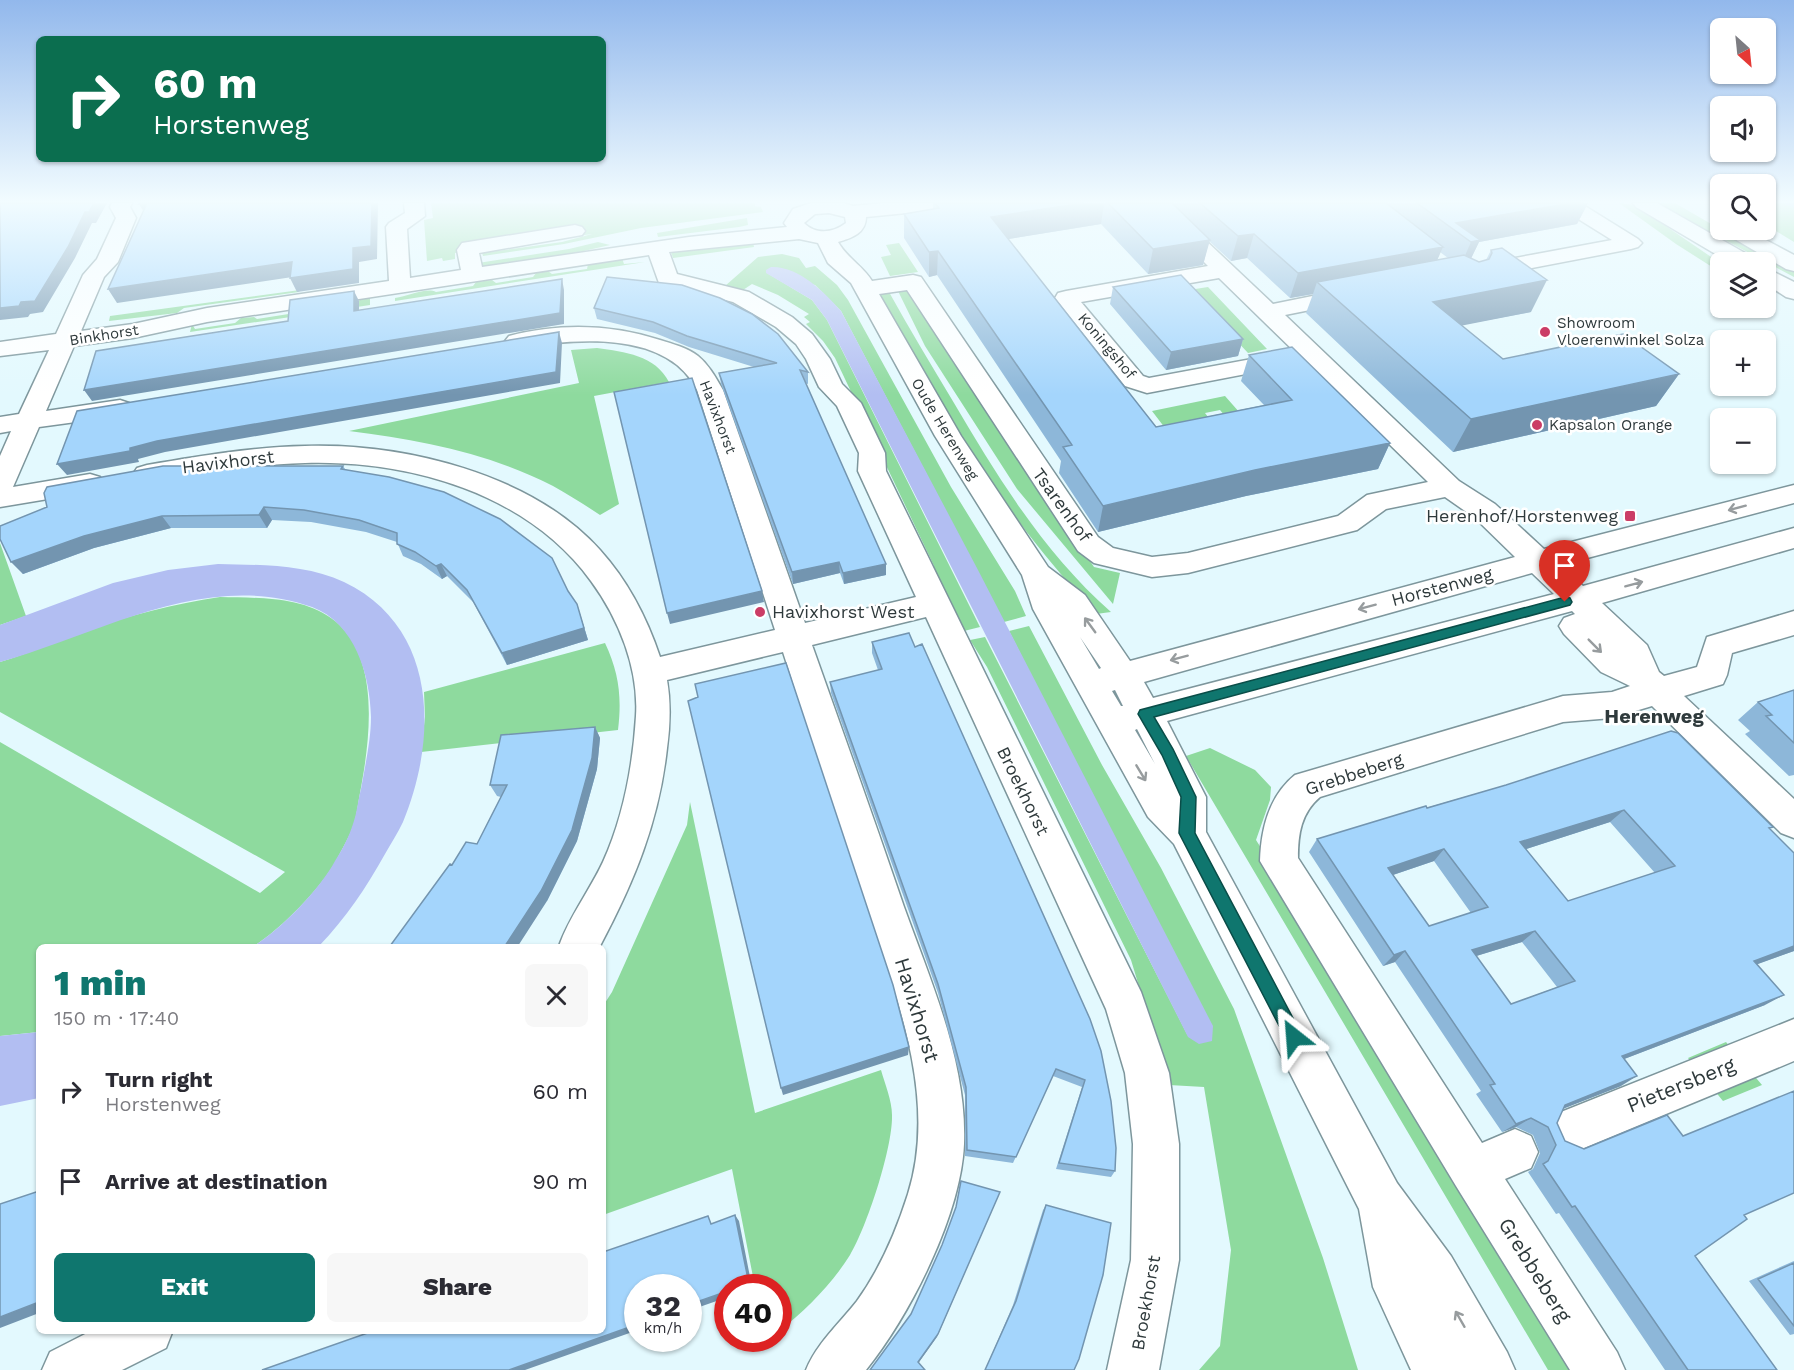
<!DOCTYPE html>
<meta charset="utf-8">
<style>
body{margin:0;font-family:"Work Sans",sans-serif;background:#f7f7f7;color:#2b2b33;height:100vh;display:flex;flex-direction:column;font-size:22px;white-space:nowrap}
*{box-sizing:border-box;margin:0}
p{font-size:20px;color:#7c7c81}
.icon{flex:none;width:33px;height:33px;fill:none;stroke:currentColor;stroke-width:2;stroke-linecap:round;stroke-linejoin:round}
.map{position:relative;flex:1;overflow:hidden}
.panel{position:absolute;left:36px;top:944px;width:570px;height:390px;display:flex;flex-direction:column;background:#fff;border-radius:9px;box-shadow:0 2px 4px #0004}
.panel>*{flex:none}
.guide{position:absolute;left:36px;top:36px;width:570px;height:126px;border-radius:9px;box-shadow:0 2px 4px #0004;background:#0b6e4f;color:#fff;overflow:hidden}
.needle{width:39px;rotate:153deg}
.tools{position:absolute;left:1710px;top:18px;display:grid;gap:12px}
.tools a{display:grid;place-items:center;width:66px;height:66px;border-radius:9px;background:#fff;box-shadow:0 2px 4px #0004;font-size:30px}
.speed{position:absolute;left:624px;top:1274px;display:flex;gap:12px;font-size:30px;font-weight:700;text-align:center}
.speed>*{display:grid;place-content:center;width:78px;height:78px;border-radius:50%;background:#fff;box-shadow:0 2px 4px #0004;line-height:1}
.speed small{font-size:15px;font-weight:400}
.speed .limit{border:9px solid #d22;background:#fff;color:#111}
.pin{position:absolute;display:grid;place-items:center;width:51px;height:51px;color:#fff;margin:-62px -26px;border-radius:50% 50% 50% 0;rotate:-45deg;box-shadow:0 0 6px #0007}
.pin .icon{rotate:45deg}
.me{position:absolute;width:66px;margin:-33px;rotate:332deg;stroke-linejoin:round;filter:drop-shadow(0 0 4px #0008)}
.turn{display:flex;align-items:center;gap:21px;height:126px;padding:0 18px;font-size:27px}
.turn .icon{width:78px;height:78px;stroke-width:2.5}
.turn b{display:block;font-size:42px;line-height:51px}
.round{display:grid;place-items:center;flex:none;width:63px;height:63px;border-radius:9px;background:#f7f7f7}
.head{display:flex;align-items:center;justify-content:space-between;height:102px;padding:0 18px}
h1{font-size:36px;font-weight:800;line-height:45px;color:#0f766e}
.button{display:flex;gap:12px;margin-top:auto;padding:12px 18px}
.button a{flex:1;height:69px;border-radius:9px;background:#0f766e;color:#fff;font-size:24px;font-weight:800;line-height:69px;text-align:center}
.button a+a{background:#f7f7f7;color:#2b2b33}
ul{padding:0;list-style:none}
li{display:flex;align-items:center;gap:18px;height:90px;padding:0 18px}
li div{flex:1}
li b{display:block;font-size:22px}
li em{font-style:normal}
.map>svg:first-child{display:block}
.green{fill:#8eda9e}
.water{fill:#b2bef2}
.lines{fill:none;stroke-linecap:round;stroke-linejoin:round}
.minor-casing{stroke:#7d969c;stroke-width:3}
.major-casing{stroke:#7d969c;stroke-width:3}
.minor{fill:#fff;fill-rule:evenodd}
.major{fill:#fff;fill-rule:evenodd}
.wall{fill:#8db7d9;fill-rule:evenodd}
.shaded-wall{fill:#7395b0}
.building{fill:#a4d5fc;stroke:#7395b0;stroke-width:1.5;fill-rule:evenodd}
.oneway{stroke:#979c9e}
.route{fill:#0f766e;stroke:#0a4d48;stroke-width:1.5}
.poi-dot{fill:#cb3d66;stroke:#fff;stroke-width:2}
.labels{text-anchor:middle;stroke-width:5;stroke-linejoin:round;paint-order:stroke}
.far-poi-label{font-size:15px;fill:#2f3a3c;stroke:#fff;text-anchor:start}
.far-street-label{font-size:15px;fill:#2f3a3c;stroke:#fff}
.street-label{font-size:18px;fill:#2f3a3c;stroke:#fff}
.poi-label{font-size:18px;fill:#2f3a3c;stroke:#fff;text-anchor:end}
.neighbourhood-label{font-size:20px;font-weight:bold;fill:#2f3a3c;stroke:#fff}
.near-street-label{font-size:21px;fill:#2f3a3c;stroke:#fff}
</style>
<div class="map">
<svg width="1794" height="1370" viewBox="0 0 1794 1370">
<rect width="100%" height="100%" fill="#e3f9fe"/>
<path class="green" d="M431 203H755V206L761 207 763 212 641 228 564 244 483 256 482 253 562 242 592 234 455 253V259L443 261 442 258 427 261 424 220 433 218Z
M1619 203 1635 205 1720 263V272L1676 244Z
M1656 203H1675L1794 272V277Z
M1766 203H1794V242L1766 225Z
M747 218 748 225 739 227 658 237 657 233Z
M598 242 610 245 553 258 480 270 478 263 569 249Z
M753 242 754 247 673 258 671 252Z
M899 243 918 272 890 276 881 257 891 255 886 245Z
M782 254 799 258 806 268 815 266 837 285 848 300 951 487 1015 591 1026 616 1004 622 841 311 815 285 767 273 812 300 827 320 980 627 964 631 953 627 926 572 934 566 835 358 823 341 806 324 810 322 804 317 809 314 778 295 752 284 743 290 725 286 758 257Z
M622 258 624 264 645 262 395 301V298C408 296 427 287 436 292L473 286 476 282 492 280 496 283 533 277 536 273 548 271 552 274 587 269 588 264Z
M1208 287 1267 349 1248 353 1189 290Z
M910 288 1094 567 1120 573 1113 604 1017 489 925 346 897 289Z
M300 290 299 292 184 308 177 313 109 321 110 316Z
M889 292C910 330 932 366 954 403 998 478 1045 554 1111 612L1096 614C1058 572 1022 529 991 482 950 422 916 357 879 294Z
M370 297V305L190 332 192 324 195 329 235 323 241 318 254 317 257 319 358 303 360 299Z
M597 348C625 352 655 355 669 382L594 396 619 504 600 515C585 505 569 495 553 486 489 453 419 440 349 431L579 383 571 350Z
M1225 396 1240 413 1235 428 1220 410 1205 413 1219 431 1165 428 1152 411Z
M0 543 26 616 0 625Z
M220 597C256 598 300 596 331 618 382 654 370 740 360 793 358 803 357 814 354 824 350 836 342 849 336 861 321 888 281 929 254 946H39V1032L0 1036V742L260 893 285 872 0 712V662C30 653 57 641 87 630 131 615 174 604 220 597Z
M1029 626 1102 765 1161 868 1234 1009 1323 1258 1358 1370H1199L1220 1346 1231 1250 1204 1087 1169 1085 1131 960 987 667 970 640 985 637 1188 1036 1036 685 1009 631Z
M605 643C619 673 622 697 618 730L421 752 425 717 424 692Z
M1210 748 1255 770 1271 787 1270 800 1256 840 1587 1370H1548L1186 756Z
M690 802 755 1113 881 1070C885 1084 892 1101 892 1115 893 1147 867 1227 850 1255 832 1284 806 1310 779 1331L778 1287H755L732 1169 603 1215V1006L612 992 687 825Z
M1726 1042 1762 1085 1723 1101 1688 1058Z"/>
<path class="water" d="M771 267C799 266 824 292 841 311L978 570 1213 1026 1212 1041 1199 1044 1188 1037 827 320 812 300 766 273V270Z
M218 564C260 565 305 564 344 582 438 627 438 737 403 822 398 833 391 843 385 854 366 888 346 918 319 946H254C281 929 320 889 335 861 342 850 349 837 353 824 357 813 358 800 361 789 365 766 371 740 371 717 370 675 355 623 312 607 206 569 99 634 0 662V625L113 583 168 570Z
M39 1032V1098L0 1106V1036Z"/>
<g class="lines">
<g class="minor-casing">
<path id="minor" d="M112 203H132L130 207 136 218 118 262 104 277 81 331 133 324 207 308 389 281 386 227 389 223 405 213 404 203H424L425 216 407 229 410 278 461 270 457 250 462 243 575 225 582 227 585 231 582 235 479 253 482 267 689 237 787 227 784 223 793 209 811 203H843L853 206 884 203H957L954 207 947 209 866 217C866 233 852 238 838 242 847 258 863 266 872 281L913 275 921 277 1098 537 1113 548 1152 557 1188 553 1338 516 1367 495 1428 482 1298 355 1301 359 1298 364 1147 393 1125 386 1055 298 1058 293 1066 291 1208 266 1145 203H1166L1273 304 1352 288 1360 290 1363 295 1360 300 1285 315 1459 481 1495 504 1544 549 1794 485V503L1561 565 1583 586 1794 528V548L1602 603 1647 645 1659 672 1664 676 1697 667 1707 637 1794 611V635L1732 653 1727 675 1723 684 1684 696 1794 799V838L1781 833 1652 706 1612 718 1563 722 1320 797C1301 813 1298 834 1298 858L1482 1143 1515 1129 1531 1136 1538 1152 1531 1168 1505 1179 1617 1352 1625 1370H1570L1456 1186 1260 861C1261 829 1269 796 1295 775L1563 696 1612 692 1630 686 1601 672 1564 634 1559 626 1564 618 1575 614 1572 611 1167 721 1206 797V832L1397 1183 1451 1256 1507 1352 1515 1370H1411L1373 1287 1359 1209 1174 844 1148 817 1033 609 1022 575 935 436 851 283 828 263 818 243 799 239 669 252 677 274 749 292 792 317 812 334 830 359 842 384 861 403 885 453 886 471 1141 992 1169 1073 1179 1144V1260L1159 1370H1107L1131 1260 1133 1144 1125 1073 1106 1009 926 617 812 645C843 732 874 819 904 907 931 982 967 1062 964 1144 961 1215 910 1315 866 1370H806C817 1343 839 1324 857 1301 880 1269 896 1232 908 1194 941 1089 888 976 856 877 831 802 807 727 783 652L667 680C671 703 670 726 667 748 659 822 634 882 600 946H559C569 917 590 890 603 862 623 818 633 765 636 716 639 669 619 619 591 581 527 493 410 460 305 463 252 464 199 474 147 483L137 480 133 474 137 468 147 465C199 456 252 447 305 446 404 443 532 474 600 550 628 581 647 618 660 657L775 630 697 390C667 329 573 339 517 348L509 346 505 341 509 336C560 323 610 324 660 340 673 344 688 348 698 356 709 365 716 378 723 390L805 623 916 597 858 471 859 453 837 406 819 387 806 359 796 344 776 327 733 302 659 283 649 255 207 322 133 338 74 346 46 411 120 400 129 403 133 408 129 413 120 416 39 427 13 487 90 474 100 477 104 483 100 489 90 492 0 507V456L11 431 0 433V417L19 414 49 350 0 356V342L56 334 83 275 97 259 116 218 110 207ZM829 213 845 217 846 223C833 233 816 235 804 223L815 214ZM1219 278 1297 354 1289 352 1149 378 1143 376 1081 302ZM907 290 1078 551 1094 563 1152 577 1188 573 1357 530 1386 509 1445 497 1475 518 1515 557 1130 661 1085 595 1048 567 961 436 879 294ZM1532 573 1554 594 1153 698 1144 682ZM1080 637 1101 668 1099 669ZM1115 690 1123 706H1121L1112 691ZM1137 729 1155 764 1135 730Z
M1556 203H1580L1638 239 1642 243 1638 247 1631 249 1480 278 1472 276 1469 271 1472 266 1612 240 1559 207Z
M1794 1019V1061L1567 1155 1551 1148 1544 1132 1551 1116Z
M93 1330H173L166 1348 122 1370H42L50 1352Z"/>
</g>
<g class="major-casing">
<path id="major" d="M1633 203H1657L1752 257 1755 262H1729L1636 207Z
M1723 230H1747L1794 255V271L1786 269 1726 234Z
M1766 268 1794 282V299L1786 297 1766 284Z"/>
</g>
<use href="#minor" class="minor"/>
<use href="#major" class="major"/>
</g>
<path class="wall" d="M933 203H1588L1577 224 1479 242 1471 258 1479 262 1486 260 1491 250 1531 312 1461 325 1503 359 1679 374 1656 406 1453 452 1306 313 1313 294 1290 298 1247 258 1231 261 1209 241 1203 265 1148 274 1101 224 1008 239 1156 427 1264 405 1241 381 1249 355 1390 443 1378 469 1246 496 1098 532 1059 473 1061 461 937 275 929 277 904 238V214L933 209ZM1440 252 1448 258 1437 260Z
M1783 203H1794V208Z
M607 277 808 372V384L805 383 886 575 844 584 840 573 793 584 721 384 719 373 754 367 689 347 655 333 597 319 594 308Z
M1113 287 1243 339 1238 356 1166 370 1110 304Z
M343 466 345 469 568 591 577 604 588 640 507 665 473 602 447 576 442 579 421 564 403 556 397 542 366 532 311 522 272 520 267 528H171L94 548 23 574 0 539Z
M872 642 1090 1019 1115 1171 1111 1177 1056 1169 1082 1087 1053 1076 1013 1163 965 1156V1095L938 993 831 693 830 682 878 670 872 653Z
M1794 690V775L1789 776 1745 734 1750 731 1738 720 1758 702Z
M595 727 600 738 597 769 577 841 547 901 452 865 477 844 501 797 497 796 490 785Z
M1506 785 1770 829 1794 853V951L1757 964 1765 1005 1624 1059 1621 1086 1564 1108 1557 1123 1565 1141 1744 1215 1695 1256 1777 1370H1665L1559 1213 1556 1214 1528 1172 1533 1169 1540 1153 1533 1135 1516 1127 1502 1132 1476 1094 1481 1091 1395 962 1383 966 1309 852 1317 839ZM1610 822 1655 873 1568 901 1526 849ZM1434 861 1471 913 1429 926 1393 875ZM1522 942 1557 987 1511 1004 1476 956Z
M1046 1205 1074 1370H985L1013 1305 1043 1210Z
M1794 1261V1334L1790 1335 1749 1281Z"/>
<path class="shaded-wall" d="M94 203H107L96 223H92L75 258 43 312 30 314 28 317 0 320V308L21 302 85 212Z
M147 203V217L139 204Z
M372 203H378L377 259 359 262V283L297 292 290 278Z
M1084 203H1104L1101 224 990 242 991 217Z
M1571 203H1588L1577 224 1479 242 1468 265 1460 267 1471 242 1456 223Z
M1254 234 1247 258 1231 261 1238 236Z
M1210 240 1203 265 1148 274 1153 249Z
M1443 247 1432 272 1317 282 1313 294 1290 298 1298 273Z
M938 251 937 275 929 277V252Z
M292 262 299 276 117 303 108 289Z
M562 279 564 290V324L92 401 84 390Z
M1547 280 1531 312 1419 334 1433 302Z
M354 291 359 301V322L354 311Z
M559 332 562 343 560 383 165 452 138 459 139 462 67 475 57 464 130 448Z
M1243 339 1238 356 1166 370 1171 352Z
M1679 374 1656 406 1453 452 1471 419Z
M1390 443 1378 469 1246 496 1098 532 1103 506 1255 470Z
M264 507 272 520 267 528 259 515Z
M162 516 171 528 94 548 23 574 11 562 84 536Z
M839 562 840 573 793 584 792 572Z
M441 564 447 576 442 579 436 566Z
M886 564V575L844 584 843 573Z
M762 591 764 602 670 624 667 613Z
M577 604 588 640 507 665 502 653Z
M595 727 600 738 597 769 577 841 547 901 518 946H505Z
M1624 810 1610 822 1508 855 1520 842Z
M1444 849 1434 861 1378 880 1388 868Z
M1535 931 1522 942 1460 961 1472 950Z
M1794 946V951L1736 972 1754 961Z
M1405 951 1395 962 1383 966 1394 955Z
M1784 995 1765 1005 1606 1066 1622 1056Z
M909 1047 908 1055 783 1095 781 1088Z
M1637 1076 1621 1086 1550 1114 1565 1105Z
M1531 1118 1516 1127 1502 1132 1516 1124Z
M1000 1192 937 1337 917 1365 918 1362Z
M735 1215 739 1221 752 1287H740Z
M728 1291V1297L688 1311V1305Z
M39 1302V1313L0 1328V1317Z
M638 1324V1330L525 1370H509Z"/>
<path class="building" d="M0 203H94L89 212H85L68 247 35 301 21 302 19 306 0 308Z
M140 203H372L371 246 353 248V269L290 278 292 262 108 289 147 203 139 204Z
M935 203H1084L991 217 1156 427 1292 400 1249 355 1292 347 1390 443 1255 470 1103 506 1063 447 1072 445 938 251 929 252 904 214 939 208Z
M1108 203H1172L1210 240 1153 249Z
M1200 203H1386L1443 247 1298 273 1254 234 1238 236Z
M1417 203H1571L1456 223 1480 240 1471 242Z
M1502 248 1547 280 1433 302 1503 359 1623 334 1679 374 1471 419 1317 282 1464 255 1479 262 1489 259 1492 253 1491 250Z
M1181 275 1243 339 1171 352 1113 287Z
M607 277 682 285 720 298 752 314 778 334 808 372 800 370 886 564 843 573 839 562 792 572 719 373 777 363 687 336 653 322 594 308Z
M562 279 560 313 84 390 96 351 288 321 290 300 354 291V311Z
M559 332 556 372 157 441 130 448V451L57 464 77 411Z
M692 378 762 591 667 613 614 392Z
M163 466H343L341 469 389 477 444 492 500 519 552 558 568 591 577 604 584 628 502 653 467 590 441 564 436 566 415 552 397 544V533L359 520 304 510 264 507 259 515 162 516 84 536 11 562 0 539V526L47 507 44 493 47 487Z
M909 633 915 647 922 644 1090 1019 1101 1051 1111 1101 1116 1148 1115 1171 1059 1163 1085 1080 1056 1069 1016 1157 967 1150 966 1087 938 984 830 682 882 669 872 642Z
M786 663 893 985 909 1047 781 1088 688 701 698 697 695 684Z
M1794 690V743L1766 716 1772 715 1758 702Z
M595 727 592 758 572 830 541 891 505 946H390L450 864 452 865 466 842 477 844 507 785H490L501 735Z
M1671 731 1678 733 1773 827 1769 828 1794 853V946L1754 961 1784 995 1622 1056 1637 1076 1565 1105 1557 1123 1565 1141 1584 1149 1667 1115 1683 1136 1794 1091V1193L1744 1215 1747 1219 1695 1256 1777 1370H1688L1575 1206 1572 1207 1543 1164 1548 1161 1556 1145 1548 1127 1531 1118 1516 1124 1490 1085 1495 1084 1405 951 1394 955 1317 839 1426 806 1427 808 1506 785ZM1624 810 1675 866 1568 901 1520 842ZM1444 849 1488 907 1429 926 1388 868ZM1535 931 1575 981 1511 1004 1472 950Z
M961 1181 1000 1192 938 1334 918 1362 925 1370H870L911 1314 942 1245 956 1207Z
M39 1191V1302L0 1317V1204Z
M1046 1205 1111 1223 1103 1275 1079 1359 1074 1370H985L1016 1301Z
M735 1215 749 1284 740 1287H728V1291L688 1305V1287H638V1324L509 1370H262L376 1330H603V1252L708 1216 711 1224Z
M1794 1263V1326L1758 1279Z"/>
<defs><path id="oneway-shaft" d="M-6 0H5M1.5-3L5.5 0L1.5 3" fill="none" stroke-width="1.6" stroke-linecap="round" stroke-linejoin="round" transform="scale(1.5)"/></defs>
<g class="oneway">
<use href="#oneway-shaft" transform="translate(1737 508) rotate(165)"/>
<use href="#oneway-shaft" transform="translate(1634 584) rotate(-15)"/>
<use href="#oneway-shaft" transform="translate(1367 607) rotate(165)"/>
<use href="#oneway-shaft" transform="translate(1090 625) rotate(-126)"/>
<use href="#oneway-shaft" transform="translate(1595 646) rotate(45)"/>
<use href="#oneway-shaft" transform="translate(1179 658) rotate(165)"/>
<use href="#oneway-shaft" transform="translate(1141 773) rotate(59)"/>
<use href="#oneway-shaft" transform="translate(1460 1319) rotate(-120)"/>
</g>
<linearGradient id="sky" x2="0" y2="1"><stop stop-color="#92b8ec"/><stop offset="0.51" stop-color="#f2fcff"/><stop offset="1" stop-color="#f2fcff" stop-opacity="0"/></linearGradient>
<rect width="1794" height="395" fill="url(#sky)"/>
<path class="route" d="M1565 597 1570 598 1572 602 1570 605 1154 717 1173 749 1196 797 1195 833 1303 1037 1301 1043 1294 1046 1288 1043 1179 833 1181 797 1162 755 1138 714 1140 710Z"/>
<g class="poi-dot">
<circle cx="1545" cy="332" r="6"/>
<circle cx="1537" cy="425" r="6"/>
<rect x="1624" y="510" width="12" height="12" rx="3"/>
<circle cx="760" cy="612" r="6"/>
</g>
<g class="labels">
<g class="far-poi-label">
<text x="1557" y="328">Showroom<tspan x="1557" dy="17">Vloerenwinkel Solza</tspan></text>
<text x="1549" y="430">Kapsalon Orange</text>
</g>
<g class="far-street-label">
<text transform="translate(104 335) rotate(-9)" y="5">Binkhorst</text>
<text transform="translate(1107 346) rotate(50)" y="5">Koningshof</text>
<text transform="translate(718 417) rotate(69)" y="5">Havixhorst</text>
<text transform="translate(945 429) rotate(59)" y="5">Oude Herenweg</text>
</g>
<g class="street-label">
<text transform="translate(228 462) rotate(-7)" y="6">Havixhorst</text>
<text transform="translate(1062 505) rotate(54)" y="6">Tsarenhof</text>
<text transform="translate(1442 587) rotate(-15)" y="6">Horstenweg</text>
<text transform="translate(1354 774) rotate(-18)" y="6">Grebbeberg</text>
<text transform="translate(1023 791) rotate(64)" y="6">Broekhorst</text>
<text transform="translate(1146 1303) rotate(-80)" y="6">Broekhorst</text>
</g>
<g class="poi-label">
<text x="1618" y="522">Herenhof/Horstenweg</text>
<text x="772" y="618" text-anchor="start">Havixhorst West</text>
</g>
<g class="neighbourhood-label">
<text x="1654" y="723">Herenweg</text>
</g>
<g class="near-street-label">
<text transform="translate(917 1010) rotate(73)" y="7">Havixhorst</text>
<text transform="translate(1681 1085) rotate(-22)" y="7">Pietersberg</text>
<text transform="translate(1535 1270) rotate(58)" y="7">Grebbeberg</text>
</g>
</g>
</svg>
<div class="tools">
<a><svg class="needle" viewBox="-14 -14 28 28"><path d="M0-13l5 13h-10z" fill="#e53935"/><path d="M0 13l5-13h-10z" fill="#7c7c81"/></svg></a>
<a><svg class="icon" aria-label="sound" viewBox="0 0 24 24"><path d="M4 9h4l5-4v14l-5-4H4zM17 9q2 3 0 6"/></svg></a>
<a><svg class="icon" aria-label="search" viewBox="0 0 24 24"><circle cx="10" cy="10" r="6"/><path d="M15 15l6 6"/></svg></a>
<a><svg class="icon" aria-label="layers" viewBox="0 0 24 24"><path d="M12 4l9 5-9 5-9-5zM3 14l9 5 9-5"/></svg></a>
<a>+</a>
<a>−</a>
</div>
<div class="speed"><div>32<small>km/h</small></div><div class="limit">40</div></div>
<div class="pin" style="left:1565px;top:602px;background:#d93025"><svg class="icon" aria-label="arrive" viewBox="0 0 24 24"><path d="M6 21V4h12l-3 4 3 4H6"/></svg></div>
<svg class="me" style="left:1294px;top:1037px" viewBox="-20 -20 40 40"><path d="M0-17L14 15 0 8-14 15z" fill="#0f766e" stroke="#fff" stroke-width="4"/></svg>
<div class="guide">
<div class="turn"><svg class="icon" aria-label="right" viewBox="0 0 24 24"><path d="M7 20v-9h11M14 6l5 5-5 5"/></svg><div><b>60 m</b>Horstenweg</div></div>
</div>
<section class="panel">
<div class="head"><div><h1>1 min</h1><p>150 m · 17:40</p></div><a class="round"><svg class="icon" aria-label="close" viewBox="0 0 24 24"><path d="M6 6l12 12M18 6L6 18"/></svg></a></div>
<ul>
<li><svg class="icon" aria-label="right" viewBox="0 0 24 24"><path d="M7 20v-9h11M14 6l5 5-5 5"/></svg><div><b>Turn right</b><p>Horstenweg</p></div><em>60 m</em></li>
<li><svg class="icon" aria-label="arrive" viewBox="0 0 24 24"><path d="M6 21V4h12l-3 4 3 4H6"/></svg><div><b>Arrive at destination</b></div><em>90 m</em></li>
</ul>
<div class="button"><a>Exit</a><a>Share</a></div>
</section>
</div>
